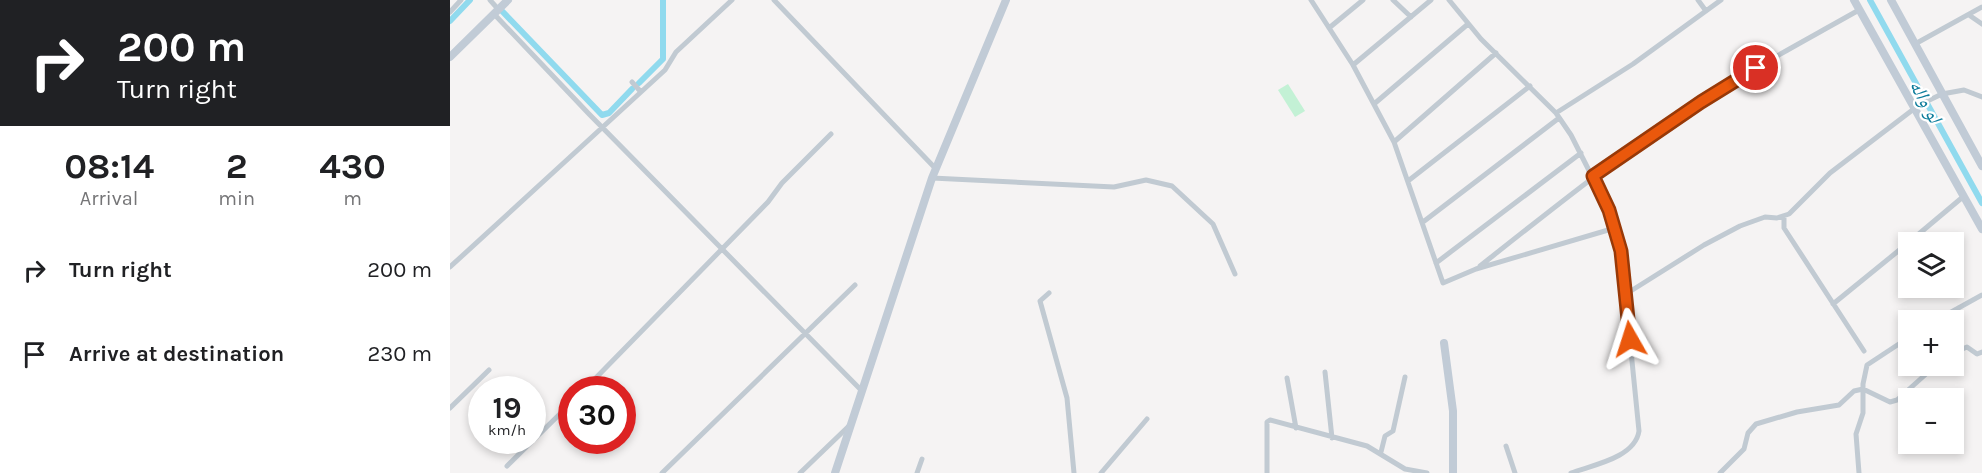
<!DOCTYPE html>
<meta charset="utf-8">
<style>
body{margin:0;font-family:Karla,"Noto Naskh Arabic",sans-serif;background:#f2f2f2;color:#202124;height:100vh;display:flex;flex-direction:column;font-size:22px;white-space:nowrap}
*{box-sizing:border-box;margin:0}
p{font-size:20px;color:#757577}
.icon{flex:none;width:33px;height:33px;fill:none;stroke:currentColor;stroke-width:2;stroke-linecap:round;stroke-linejoin:round}
.map{position:relative;flex:1;overflow:hidden}
.details{display:flex;flex-direction:column;background:#fff;width:450px}
.details>*{flex:none}
.top-card{background:#202124;color:#fff;overflow:hidden}
.buttons{position:absolute;left:1448px;top:232px;display:grid;gap:12px}
.buttons a{display:grid;place-items:center;width:66px;height:66px;border-radius:0px;background:#fff;box-shadow:0 3px 9px #0003;font-size:30px}
.speed{position:absolute;left:18px;top:376px;display:flex;gap:12px;font-size:30px;font-weight:700;text-align:center}
.speed>*{display:grid;place-content:center;width:78px;height:78px;border-radius:50%;background:#fff;box-shadow:0 3px 9px #0003;line-height:1}
.speed small{font-size:15px;font-weight:400}
.speed .limit{border:9px solid #d22;background:#fff;color:#111}
.pin{position:absolute;display:grid;place-items:center;width:51px;height:51px;color:#fff;margin:-26px;border:3px solid #fff;border-radius:50%;box-shadow:0 2px 6px #0007}
.me{position:absolute;width:66px;margin:-33px;rotate:354deg;stroke-linejoin:round;filter:drop-shadow(0 0 4px #0008)}
.turn{display:flex;align-items:center;gap:21px;height:126px;padding:0 18px;font-size:27px}
.turn .icon{width:78px;height:78px;stroke-width:2.5}
.turn b{display:block;font-size:42px;line-height:51px}
.eta{display:flex;justify-content:space-evenly;align-items:center;height:102px;text-align:center}
.eta b{font-size:36px;font-weight:700;line-height:42px}
ul{padding:0;list-style:none}
li{display:flex;align-items:center;gap:18px;height:84px;padding:0 18px}
li div{flex:1}
li b{display:block;font-size:22px}
li em{font-style:normal}
main{display:flex;flex:1;min-height:0}
.map>svg:first-child{display:block}
.green{fill:#c3f1d5}
.lines{fill:none;stroke-linecap:round;stroke-linejoin:round}
.canal{stroke:#90daee;stroke-width:6}
.street{stroke:#c1cad2;stroke-width:5}
.secondary{stroke:#c1cbd6;stroke-width:8}
.route-casing{stroke:#983908;stroke-width:15}
.route{stroke:#ea580c;stroke-width:10}
.labels{text-anchor:middle;stroke-width:4.5;stroke-linejoin:round;paint-order:stroke}
.water-label{font-size:20px;font-style:italic;fill:#0c7c9b;stroke:#fff}
</style>
<main>
<section class="details">
<div class="top-card">
<div class="turn"><svg class="icon" aria-label="right" viewBox="0 0 24 24"><path d="M7 20v-9h11M14 6l5 5-5 5"/></svg><div><b>200 m</b>Turn right</div></div>
</div>
<div class="eta">
<div><b>08:14</b><p>Arrival</p></div>
<div><b>2</b><p>min</p></div>
<div><b>430</b><p>m</p></div>
</div>
<ul>
<li><svg class="icon" aria-label="right" viewBox="0 0 24 24"><path d="M7 20v-9h11M14 6l5 5-5 5"/></svg><div><b>Turn right</b></div><em>200 m</em></li>
<li><svg class="icon" aria-label="arrive" viewBox="0 0 24 24"><path d="M6 21V4h12l-3 4 3 4H6"/></svg><div><b>Arrive at destination</b></div><em>230 m</em></li>
</ul>
</section>
<div class="map">
<svg width="1532" height="473" viewBox="0 0 1532 473">
<rect width="100%" height="100%" fill="#f5f3f3"/>
<path class="green" d="M838 84 855 111 845 117 828 90Z"/>
<g class="lines">
<path class="canal" d="M1420 0 1532 203
M52 11 152 115 159 113 182 89
M0 21 20 0
M189 83 213 59V0"/>
<path class="street" d="M40 0 48 9
M324 0 486 169
M861 0 903 65 944 142 993 283 1026 269 1165 228
M943 0 961 17
M999 0 1031 39 1106 113 1121 135 1159 210 1171 251 1189 431C1185 458 1142 465 1121 473
M1248 0 1256 11
M0 12 11 0
M44 14 139 114 412 391
M1519 15 1532 24
M879 28 913 0
M1465 44 1532 7
M903 65 981 0
M182 82 191 92
M924 104 1018 24
M1106 113 1183 64 1271 0
M944 142 1046 53
M482 178 664 187 696 180 722 186 763 224 785 274
M958 181 1080 86
M1334 216V228L1414 351
M973 222 1109 118
M1458 243 1514 196
M986 263 1131 153
M1030 266C1102 209 1173 152 1250 102 1301 69 1356 40 1409 10
M0 267 215 70 226 52 282 0
M599 293 590 301 617 398 624 473
M1176 294 1254 245 1290 226 1315 217 1327 218 1339 214 1380 173 1469 105 1492 94 1514 90 1532 97
M1383 304 1458 243
M1485 321 1532 295
M1503 353 1517 347 1527 354 1532 352
M875 372 882 438
M837 378 846 428
M134 390 318 202 332 183 381 134
M0 408 39 370
M1056 446 1065 473
M931 452 935 436 943 431 955 377
M57 466 122 402
M212 473 405 285
M350 473 400 425
M467 473 472 459
M651 473 697 419
M817 473V422L820 420 917 446 955 469 977 473
M1270 473 1294 449 1298 433 1306 424 1347 412 1389 405 1404 391 1413 389 1440 402 1447 400 1485 366
M1409 473 1406 434 1413 413V384L1417 365 1458 338"/>
<path class="secondary" d="M1404 0 1532 229
M1441 0 1532 166
M0 57 58 0
M994 343 1003 411V473
M385 473 482 178 556 0"/>
</g>
<g class="lines">
<g class="route-casing">
<path id="route" d="M1180 339 1171 251 1159 210 1143 176 1251 102 1306 68"/>
</g>
<use href="#route" class="route"/>
</g>
<g class="labels">
<g class="water-label">
<text transform="translate(1476 101) rotate(61)" y="7">لو واله</text>
</g>
</g>
</svg>
<div class="buttons">
<a><svg class="icon" aria-label="layers" viewBox="0 0 24 24"><path d="M12 4l9 5-9 5-9-5zM3 14l9 5 9-5"/></svg></a>
<a>+</a>
<a>−</a>
</div>
<div class="speed"><div>19<small>km/h</small></div><div class="limit">30</div></div>
<div class="pin" style="left:1306px;top:68px;background:#d93025"><svg class="icon" aria-label="arrive" viewBox="0 0 24 24"><path d="M6 21V4h12l-3 4 3 4H6"/></svg></div>
<svg class="me" style="left:1180px;top:339px" viewBox="-20 -20 40 40"><path d="M0-17L14 15 0 8-14 15z" fill="#ea580c" stroke="#fff" stroke-width="4"/></svg>
</div>
</main>
